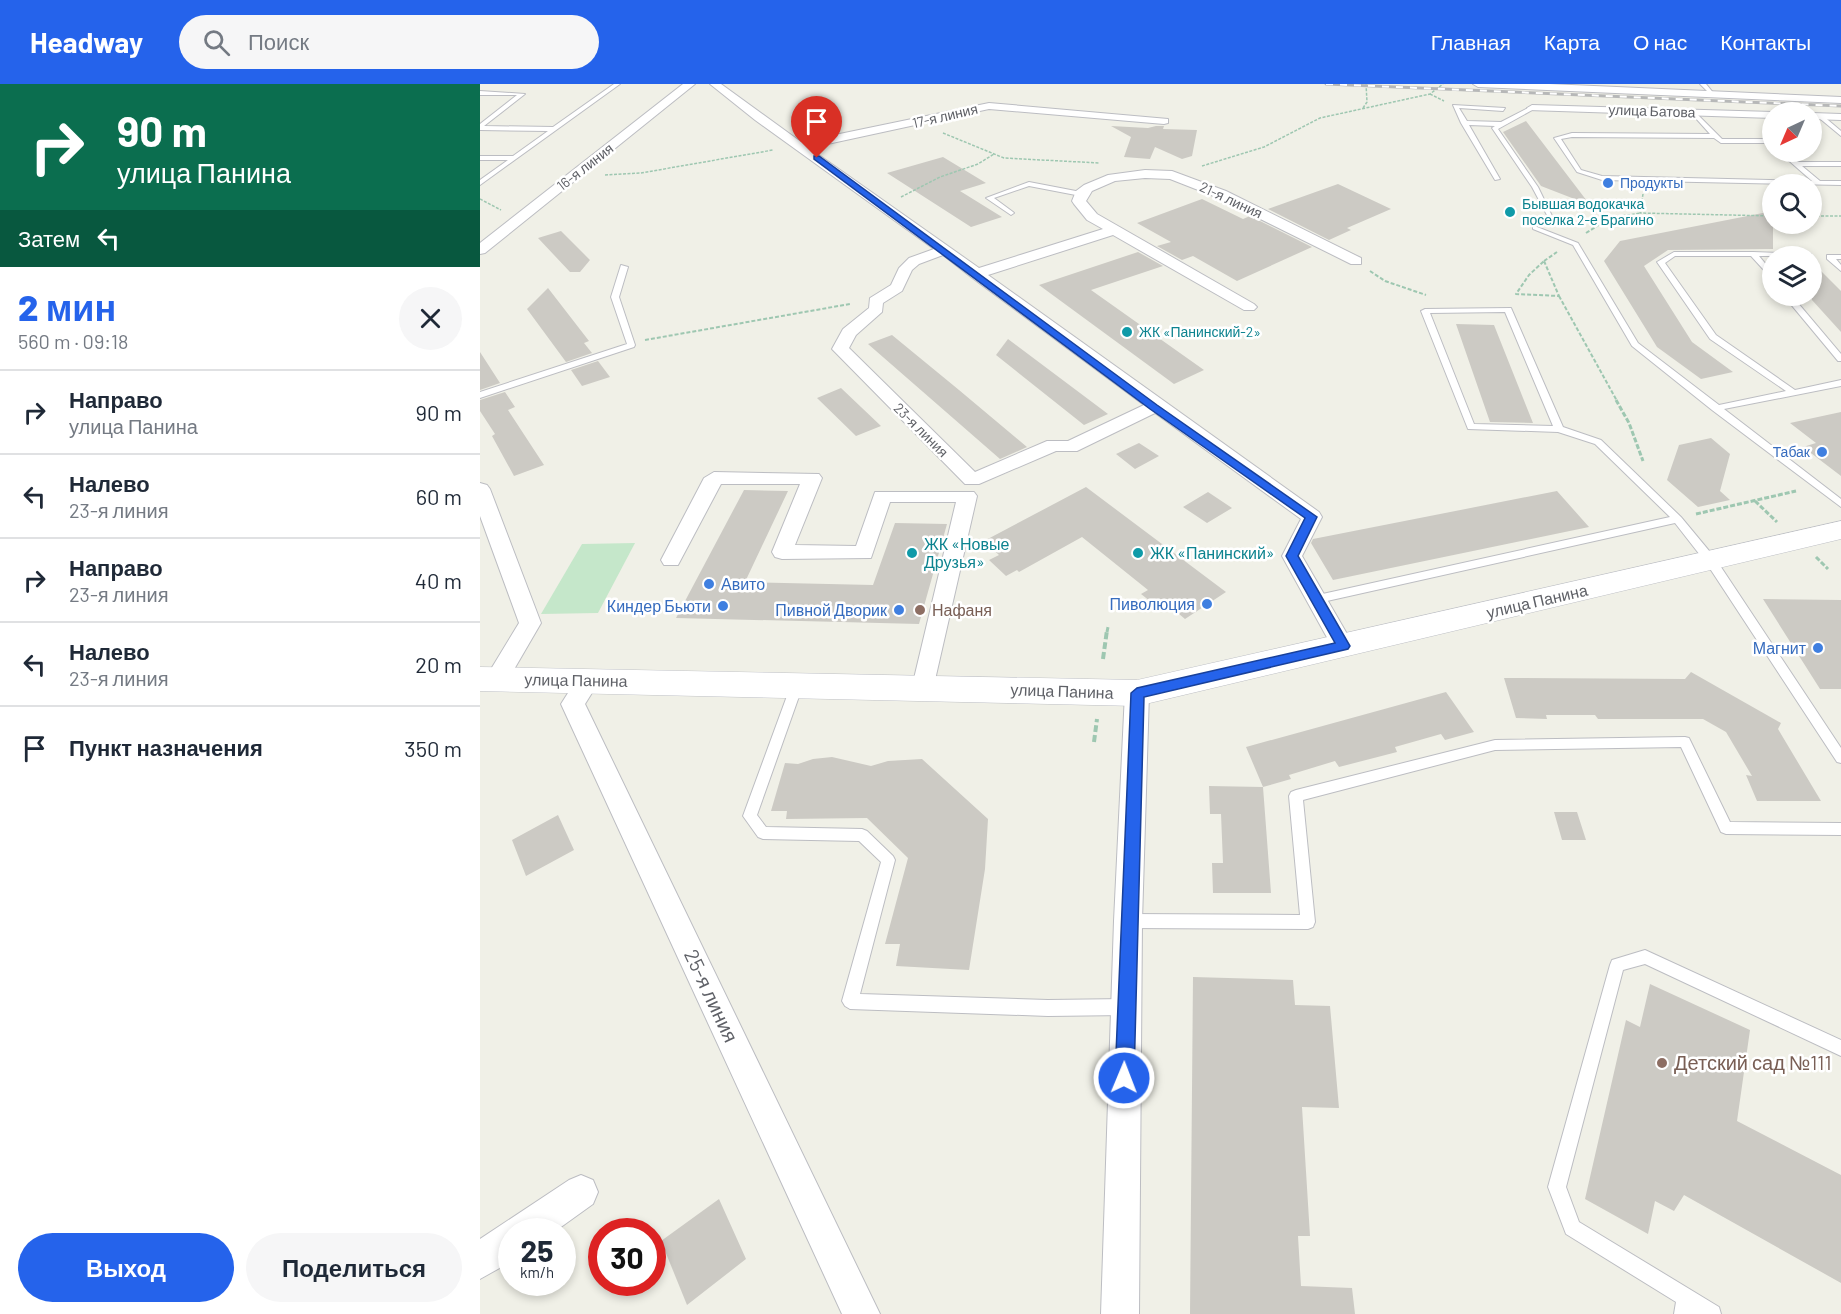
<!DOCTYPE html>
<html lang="ru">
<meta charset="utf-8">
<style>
body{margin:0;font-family:Barlow,sans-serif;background:#f6f6f7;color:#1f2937;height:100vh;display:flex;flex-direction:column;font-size:22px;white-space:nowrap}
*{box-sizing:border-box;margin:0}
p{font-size:20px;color:#747a83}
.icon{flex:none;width:33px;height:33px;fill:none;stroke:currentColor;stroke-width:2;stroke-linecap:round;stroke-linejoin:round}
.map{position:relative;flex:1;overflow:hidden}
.panel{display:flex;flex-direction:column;background:#fff;width:480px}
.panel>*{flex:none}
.top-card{background:#0b6e4f;color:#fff;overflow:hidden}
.needle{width:39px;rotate:224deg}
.tools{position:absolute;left:1282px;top:18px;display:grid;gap:12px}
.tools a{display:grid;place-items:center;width:60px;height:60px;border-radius:50%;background:#fff;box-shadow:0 3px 9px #0003;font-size:30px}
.speed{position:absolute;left:18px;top:1134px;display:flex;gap:12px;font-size:30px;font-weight:700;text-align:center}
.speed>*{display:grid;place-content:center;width:78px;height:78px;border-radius:50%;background:#fff;box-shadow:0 3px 9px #0003;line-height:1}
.speed small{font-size:15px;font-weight:400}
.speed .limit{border:9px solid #d22;background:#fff;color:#111}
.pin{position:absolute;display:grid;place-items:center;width:51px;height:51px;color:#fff;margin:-62px -26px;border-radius:50% 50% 50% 0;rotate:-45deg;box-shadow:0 0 6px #0007}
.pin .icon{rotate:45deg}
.me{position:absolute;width:66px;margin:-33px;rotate:1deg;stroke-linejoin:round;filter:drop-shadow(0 0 4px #0008)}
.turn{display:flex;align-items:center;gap:21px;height:126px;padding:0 18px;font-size:27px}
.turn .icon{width:78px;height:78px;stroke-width:2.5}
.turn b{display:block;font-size:42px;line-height:51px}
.then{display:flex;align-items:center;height:57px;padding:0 18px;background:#0003;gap:12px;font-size:22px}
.round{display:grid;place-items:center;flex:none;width:63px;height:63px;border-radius:32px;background:#f6f6f7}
.headline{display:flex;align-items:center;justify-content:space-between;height:102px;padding:0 18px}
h1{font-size:36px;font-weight:800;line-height:45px;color:#2563eb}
.cta{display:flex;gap:12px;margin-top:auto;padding:12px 18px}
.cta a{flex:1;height:69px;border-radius:36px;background:#2563eb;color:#fff;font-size:24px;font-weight:800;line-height:69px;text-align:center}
.cta a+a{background:#f6f6f7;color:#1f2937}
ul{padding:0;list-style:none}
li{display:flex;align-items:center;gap:18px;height:84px;padding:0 18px;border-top:2px solid #e0e1e3}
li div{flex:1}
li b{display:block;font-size:22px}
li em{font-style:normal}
header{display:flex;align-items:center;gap:36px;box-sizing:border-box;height:84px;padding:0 30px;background:#2563eb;color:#fff}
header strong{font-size:28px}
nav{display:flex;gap:33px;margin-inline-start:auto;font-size:21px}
.search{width:420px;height:54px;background:#f6f6f7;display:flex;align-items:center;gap:15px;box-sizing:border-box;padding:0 21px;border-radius:33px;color:#747a83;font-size:22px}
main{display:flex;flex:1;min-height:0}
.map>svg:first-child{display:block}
.green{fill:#c5e7ca}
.building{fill:#cccac4}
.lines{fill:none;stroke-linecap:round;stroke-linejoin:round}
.lane-casing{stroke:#bcbdc2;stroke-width:2}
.street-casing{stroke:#bcbdc2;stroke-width:2}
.secondary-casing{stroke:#bcbec4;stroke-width:1}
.path-far3{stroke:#9ec7b1;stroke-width:1.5;stroke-dasharray:3 1.5;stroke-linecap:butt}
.path-far2{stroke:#9ec7b1;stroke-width:2;stroke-dasharray:4 2;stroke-linecap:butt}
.path-far1{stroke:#9ec7b1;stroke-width:3;stroke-dasharray:5 2;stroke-linecap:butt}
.path{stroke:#9ec7b1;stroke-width:4;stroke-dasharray:7 3;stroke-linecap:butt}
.lane{fill:#fff;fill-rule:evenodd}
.street{fill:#fff;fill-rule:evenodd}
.secondary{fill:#fff;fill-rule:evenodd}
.rail-casing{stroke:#b7b8b8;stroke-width:3}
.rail{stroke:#fff;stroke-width:2;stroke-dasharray:7;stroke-linecap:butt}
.route{fill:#2563eb;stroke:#184099;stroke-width:1.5}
.shop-dot{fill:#3f7fe0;stroke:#fff;stroke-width:2}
.culture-dot{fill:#0f9aa8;stroke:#fff;stroke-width:2}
.education-dot{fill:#8d6e63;stroke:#fff;stroke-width:2}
.labels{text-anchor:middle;stroke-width:5;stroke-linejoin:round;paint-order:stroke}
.far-street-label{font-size:14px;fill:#5f6167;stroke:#fff}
.far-shop-label{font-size:14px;fill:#366cbe;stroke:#fff;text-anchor:start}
.far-culture-label{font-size:14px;fill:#0d838f;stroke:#fff;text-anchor:start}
.culture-label{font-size:16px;fill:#0d838f;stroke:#fff;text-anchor:start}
.shop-label{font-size:16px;fill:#366cbe;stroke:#fff;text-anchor:end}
.street-label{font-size:16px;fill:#5f6167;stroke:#fff}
.education-label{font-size:16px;fill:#785e54;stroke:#fff;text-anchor:start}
.near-street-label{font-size:20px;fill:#5f6167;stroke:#fff}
.near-education-label{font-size:20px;fill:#785e54;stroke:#fff;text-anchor:start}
</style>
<header>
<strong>Headway</strong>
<div class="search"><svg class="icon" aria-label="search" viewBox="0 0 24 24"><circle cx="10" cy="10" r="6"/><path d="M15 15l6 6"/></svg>Поиск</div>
<nav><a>Главная</a><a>Карта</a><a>О нас</a><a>Контакты</a></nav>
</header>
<main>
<section class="panel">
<div class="top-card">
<div class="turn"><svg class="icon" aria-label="right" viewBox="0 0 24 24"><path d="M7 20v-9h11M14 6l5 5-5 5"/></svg><div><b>90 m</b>улица Панина</div></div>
<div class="then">Затем<svg class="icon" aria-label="left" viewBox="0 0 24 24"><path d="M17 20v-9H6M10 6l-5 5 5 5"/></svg></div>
</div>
<div class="headline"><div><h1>2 мин</h1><p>560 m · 09:18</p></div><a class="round"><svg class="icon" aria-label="close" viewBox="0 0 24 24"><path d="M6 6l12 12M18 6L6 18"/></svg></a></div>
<ul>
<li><svg class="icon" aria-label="right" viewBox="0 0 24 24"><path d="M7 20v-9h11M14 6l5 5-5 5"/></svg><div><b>Направо</b><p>улица Панина</p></div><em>90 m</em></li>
<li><svg class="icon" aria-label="left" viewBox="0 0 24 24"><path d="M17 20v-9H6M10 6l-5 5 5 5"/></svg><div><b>Налево</b><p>23-я линия</p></div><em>60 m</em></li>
<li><svg class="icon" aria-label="right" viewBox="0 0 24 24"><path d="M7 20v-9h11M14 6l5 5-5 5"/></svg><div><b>Направо</b><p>23-я линия</p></div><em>40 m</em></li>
<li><svg class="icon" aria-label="left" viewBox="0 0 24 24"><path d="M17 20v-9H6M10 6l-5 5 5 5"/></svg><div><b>Налево</b><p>23-я линия</p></div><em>20 m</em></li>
<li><svg class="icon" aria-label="arrive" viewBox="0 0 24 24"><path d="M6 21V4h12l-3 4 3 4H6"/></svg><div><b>Пункт назначения</b></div><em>350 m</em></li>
</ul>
<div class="cta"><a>Выход</a><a>Поделиться</a></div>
</section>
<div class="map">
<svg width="1361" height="1230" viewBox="0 0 1361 1230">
<rect width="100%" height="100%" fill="#f0f0e7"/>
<path class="green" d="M155 459 118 529 61 530 102 460Z"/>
<path class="building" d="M1046 37 1110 121 1061 102 1023 48Z
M631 42 668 44 676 42H684L683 45 717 46 712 72 702 75 675 63 670 75 644 73 651 53Z
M463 73 506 99 480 107 522 133 491 143 407 89Z
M858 100 911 125 867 144 871 146 849 156 788 125Z
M722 115 763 135 770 132 832 163 757 197 713 172 702 176 677 162 691 158 657 139Z
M1293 127V165L1188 166 1164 182 1212 258 1253 288 1221 295 1177 263 1124 177 1140 157Z
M81 147 110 176 100 188H90L58 154Z
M658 168 683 182 611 206 724 286 694 300 559 201Z
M1332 178 1361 207V248L1332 216Z
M68 204 109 257 104 259 112 269 86 278 47 225Z
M976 240 1014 241 1053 339 1010 338Z
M412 251 479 306 547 363 520 375 388 260Z
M528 255 628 330 604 341 516 271Z
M0 268 20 299 0 306Z
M118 277 130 293 102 302 91 286Z
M361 304 401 342 376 352 337 314Z
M25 308 35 323 28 326 64 381 34 392 12 352 15 350 0 327V316Z
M1361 328V392L1323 363 1336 359 1310 339Z
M1231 354 1250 370 1240 407 1250 416 1218 423 1187 396 1199 361Z
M659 359 679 372 655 385 636 370Z
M606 403 746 508 705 535 687 520 680 525 661 510 668 506 602 453 539 488 537 486 526 492 509 476 519 471 504 457Z
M264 406 308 407 265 498 393 501 415 439 467 440 439 540 196 534Z
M1077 407 1109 443 853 496 831 459 833 455Z
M728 408 752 424 727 439 703 423Z
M1283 515 1361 516V605H1340Z
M1211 588 1301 639 1298 645 1341 717H1277L1266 691 1272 692 1246 648 1223 635H1118L1115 631H1066L1067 635 1036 634 1024 594 1205 595Z
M966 608 994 648 965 656 961 650 915 663 917 668 859 683 855 677 809 691 811 695 783 703 766 663Z
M352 673 391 682 408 677 442 675 508 735 505 785 489 886 416 882 420 860H405L428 774 387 734 306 735 307 727H291L305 679 318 680 333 675Z
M729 702 783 703 791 809H733L732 779H743L741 730H730Z
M1074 728H1097L1106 756H1082Z
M78 731 94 766 46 792 32 756Z
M713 893 813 896 815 921 850 922 859 1024 822 1023 830 1152H818L821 1202 872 1204 875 1230H710Z
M1170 900 1270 946 1257 1037 1361 1091V1199L1204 1111 1194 1127 1175 1117 1168 1150 1105 1115 1146 936 1160 943Z
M239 1115 266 1175 207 1221 181 1157Z"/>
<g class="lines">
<g class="lane-casing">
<path id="lane" d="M134 0H140L0 101V96L28 76H0V72H33L68 47 0 46V40L37 11H0V7L45 10 4 42 73 43Z
M1220 0H1226L1235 11H1231Z
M973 21 1025 24 1023 27 979 24 987 37 1021 38 1050 23H1054V25L1018 45 1058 103 1073 134 1068 133 1052 103 1012 44 1015 42 989 41 1020 95 1015 96 981 39Z
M1214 27 1242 55H1290L1293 57V62L1288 59H1241L1234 54 1092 53 1081 55 1101 86 1122 92 1332 97 1299 68H1305L1318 78H1361V82H1322L1340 97H1361V101L1122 96 1097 88 1074 54 1092 49 1230 50 1212 30Z
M1338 31H1342L1361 47V52L1338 33Z
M549 98 601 108 604 110 601 112 549 102 514 114 533 128 534 129 531 131 506 114Z
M1053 143H1057L1098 159 1158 259 1239 321 1306 307 1230 255 1177 178 1194 168H1273L1331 170V172H1279L1293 189V196L1271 172H1195L1185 179 1236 251 1315 306 1361 296V302L1244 325 1361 415V423L1232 326 1152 262 1093 161 1053 145Z
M1347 171H1361V175H1356L1361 181V187L1347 175Z
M141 181 148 183 139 213 155 261 154 263 0 314V308L147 260 131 213Z
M1304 212H1312L1361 270V277H1358Z
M1031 224 1083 343 1121 356 1201 433 1235 474 1361 664V679L1357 678 1227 480 1195 439 838 519 834 518 833 515 838 511 1190 433 1115 360 1078 348 988 345 941 227 945 225ZM1025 228 1073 342 994 340 950 229Z
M317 596 323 601 277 731 286 743 382 745 387 747 413 772 415 776 380 910 568 916 646 915 651 918 654 923 651 928 646 931 568 932 370 925 365 922 362 917 401 778 379 757 283 755 278 753 263 732 311 601Z
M1205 653 1209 654 1250 738 1361 739V751L1246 750 1241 748 1201 663 1015 666 823 716 835 838 833 843 828 845 648 844 643 842 641 837 643 832 648 830 820 831 809 712 811 708 816 706 1015 656Z
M1165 866 1361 956V972L1165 880 1143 886 1086 1103 1099 1138 1239 1223 1241 1230H1194L1196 1218 1086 1150 1068 1103 1130 881 1132 876Z"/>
</g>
<g class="street-casing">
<path id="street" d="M203 0H215L5 169 0 170V159Z
M230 0H241L321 58 509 19 688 35V39L684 40 509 25 329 64 499 184 623 145 607 136 594 120 592 117 596 107 604 101 628 91 665 86 692 87 746 107 881 174V180H871L736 113 690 95 665 94 635 97 612 107 606 117 617 130 774 220 777 223 774 226H764L633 151 508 191 839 428 842 433 822 472 874 562 871 568 863 570 855 568 802 472 821 435 675 329 597 367H576L499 400H485L352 265 363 245 389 224 390 214 411 201 419 184 429 174 454 165 275 36ZM463 171 491 193 664 321 588 357H567L495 388 369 264 376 251 402 228 403 219 422 207 432 186 439 180Z
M993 0H1069L1361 13V19L998 3Z
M1052 21 1293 28H1296H1293V34L1048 26 1047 24Z
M1332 29 1361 30V36L1332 35Z
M234 388 339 390 342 394 315 461 376 462 395 408H494L497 412 452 609 444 612 436 609 432 603 476 418H410L391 474 302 475 295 473 292 468 320 400H241L198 481H184L181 476 224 394Z
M0 399 7 401 10 405 61 539 25 601 17 604 9 601 5 595 39 539 0 432Z
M108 587 116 590 120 596 105 620 400 1230H362L81 620 100 590Z
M657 600 665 602 669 609 662 837 659 1230H621L634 837 645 609 649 602Z
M101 1091 113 1096 118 1108 113 1120 74 1148H32V1177L0 1195V1155L89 1096Z"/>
</g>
<g class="secondary-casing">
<path id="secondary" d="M1361 437V455L657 622 0 607V583L657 596Z"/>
</g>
<path class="path-far3" d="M950 10 964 17
M883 24 887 18 886 0
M463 49 524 74 619 79
M722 82 784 63 840 34 950 10 963 0
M125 91 161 89 293 66
M1163 110 1160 129 1293 132
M421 113 460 93 498 80 514 70
M0 115 21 126
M1332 132H1361
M1122 139 1130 134 1160 129"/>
<path class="path-far2" d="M1106 149 1125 137
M1064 177 1079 212 1036 210 1049 191Z
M1064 177 1077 168
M890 187 905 197 946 211
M1079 212 1137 317
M165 256 370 220"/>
<path class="path-far1" d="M1136 316 1149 339 1163 377
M1275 417 1297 438
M1216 430 1316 407
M1336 473 1348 485
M627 548 628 543"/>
<path class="path" d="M623 575 627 546
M614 658 617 635"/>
<use href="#lane" class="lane"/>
<use href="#street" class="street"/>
<use href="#secondary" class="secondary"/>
<g class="rail-casing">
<path id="rail" d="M846 0 1361 22"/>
</g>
<use href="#rail" class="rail"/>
</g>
<path class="route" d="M334 72H339L677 321 837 433 818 472 870 562 868 565 664 613 654 994 651 1001 644 1003 638 1001 635 994 651 609 657 604 855 559 806 472 825 434 670 325 334 75Z"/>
<g class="shop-dot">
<circle cx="1128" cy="99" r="6"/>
<circle cx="1342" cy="368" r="6"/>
<circle cx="229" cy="500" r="6"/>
<circle cx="727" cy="520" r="6"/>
<circle cx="243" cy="522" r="6"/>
<circle cx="419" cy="526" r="6"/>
<circle cx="1338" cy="564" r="6"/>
</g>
<g class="culture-dot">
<circle cx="1030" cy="128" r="6"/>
<circle cx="647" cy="248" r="6"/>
<circle cx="432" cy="469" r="6"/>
<circle cx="658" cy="469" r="6"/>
</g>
<g class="education-dot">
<circle cx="440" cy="526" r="6"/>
<circle cx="1182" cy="979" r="6"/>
</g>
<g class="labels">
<g class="far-street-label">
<text transform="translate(1172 27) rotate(2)" y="5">улица Батова</text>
<text transform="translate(465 32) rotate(-13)" y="5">17-я линия</text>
<text transform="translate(105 83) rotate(-38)" y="5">16-я линия</text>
<text transform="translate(751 116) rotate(25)" y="5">21-я линия</text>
<text transform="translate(441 346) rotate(45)" y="5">23-я линия</text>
</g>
<g class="far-shop-label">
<text x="1140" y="104">Продукты</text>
<text x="1330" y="373" text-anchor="end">Табак</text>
</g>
<g class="far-culture-label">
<text x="1042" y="125">Бывшая водокачка<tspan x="1042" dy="16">поселка 2-е Брагино</tspan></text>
<text x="659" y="253">ЖК «Панинский-2»</text>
</g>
<g class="culture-label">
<text x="444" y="466">ЖК «Новые<tspan x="444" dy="18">Друзья»</tspan></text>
<text x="670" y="475">ЖК «Панинский»</text>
</g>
<g class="shop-label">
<text x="241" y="506" text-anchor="start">Авито</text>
<text x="715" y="526">Пиволюция</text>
<text x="231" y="528">Киндер Бьюти</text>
<text x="407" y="532">Пивной Дворик</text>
<text x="1326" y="570">Магнит</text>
</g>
<g class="street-label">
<text transform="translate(1057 517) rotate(-13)" y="6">улица Панина</text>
<text transform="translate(96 596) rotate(1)" y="6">улица Панина</text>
<text transform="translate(582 607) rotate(2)" y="6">улица Панина</text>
</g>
<g class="education-label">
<text x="452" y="532">Нафаня</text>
</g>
<g class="near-street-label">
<text transform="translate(231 912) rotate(65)" y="7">25-я линия</text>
</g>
<g class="near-education-label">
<text x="1194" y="986">Детский сад №111</text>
</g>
</g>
</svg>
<div class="tools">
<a><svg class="needle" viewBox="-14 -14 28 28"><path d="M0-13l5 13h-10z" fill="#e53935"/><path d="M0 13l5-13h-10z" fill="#747a83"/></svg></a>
<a><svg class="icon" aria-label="search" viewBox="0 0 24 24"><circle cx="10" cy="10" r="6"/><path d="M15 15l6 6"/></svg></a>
<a><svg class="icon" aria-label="layers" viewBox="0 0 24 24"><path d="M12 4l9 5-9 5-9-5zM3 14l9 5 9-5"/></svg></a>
</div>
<div class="speed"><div>25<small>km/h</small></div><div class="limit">30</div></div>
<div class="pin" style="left:337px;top:74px;background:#d93025"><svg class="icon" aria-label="arrive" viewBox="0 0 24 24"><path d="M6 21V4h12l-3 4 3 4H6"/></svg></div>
<svg class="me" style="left:644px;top:994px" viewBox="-20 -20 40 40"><circle r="17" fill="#2563eb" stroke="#fff" stroke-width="3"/><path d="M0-11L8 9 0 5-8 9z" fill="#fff"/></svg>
</div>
</main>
